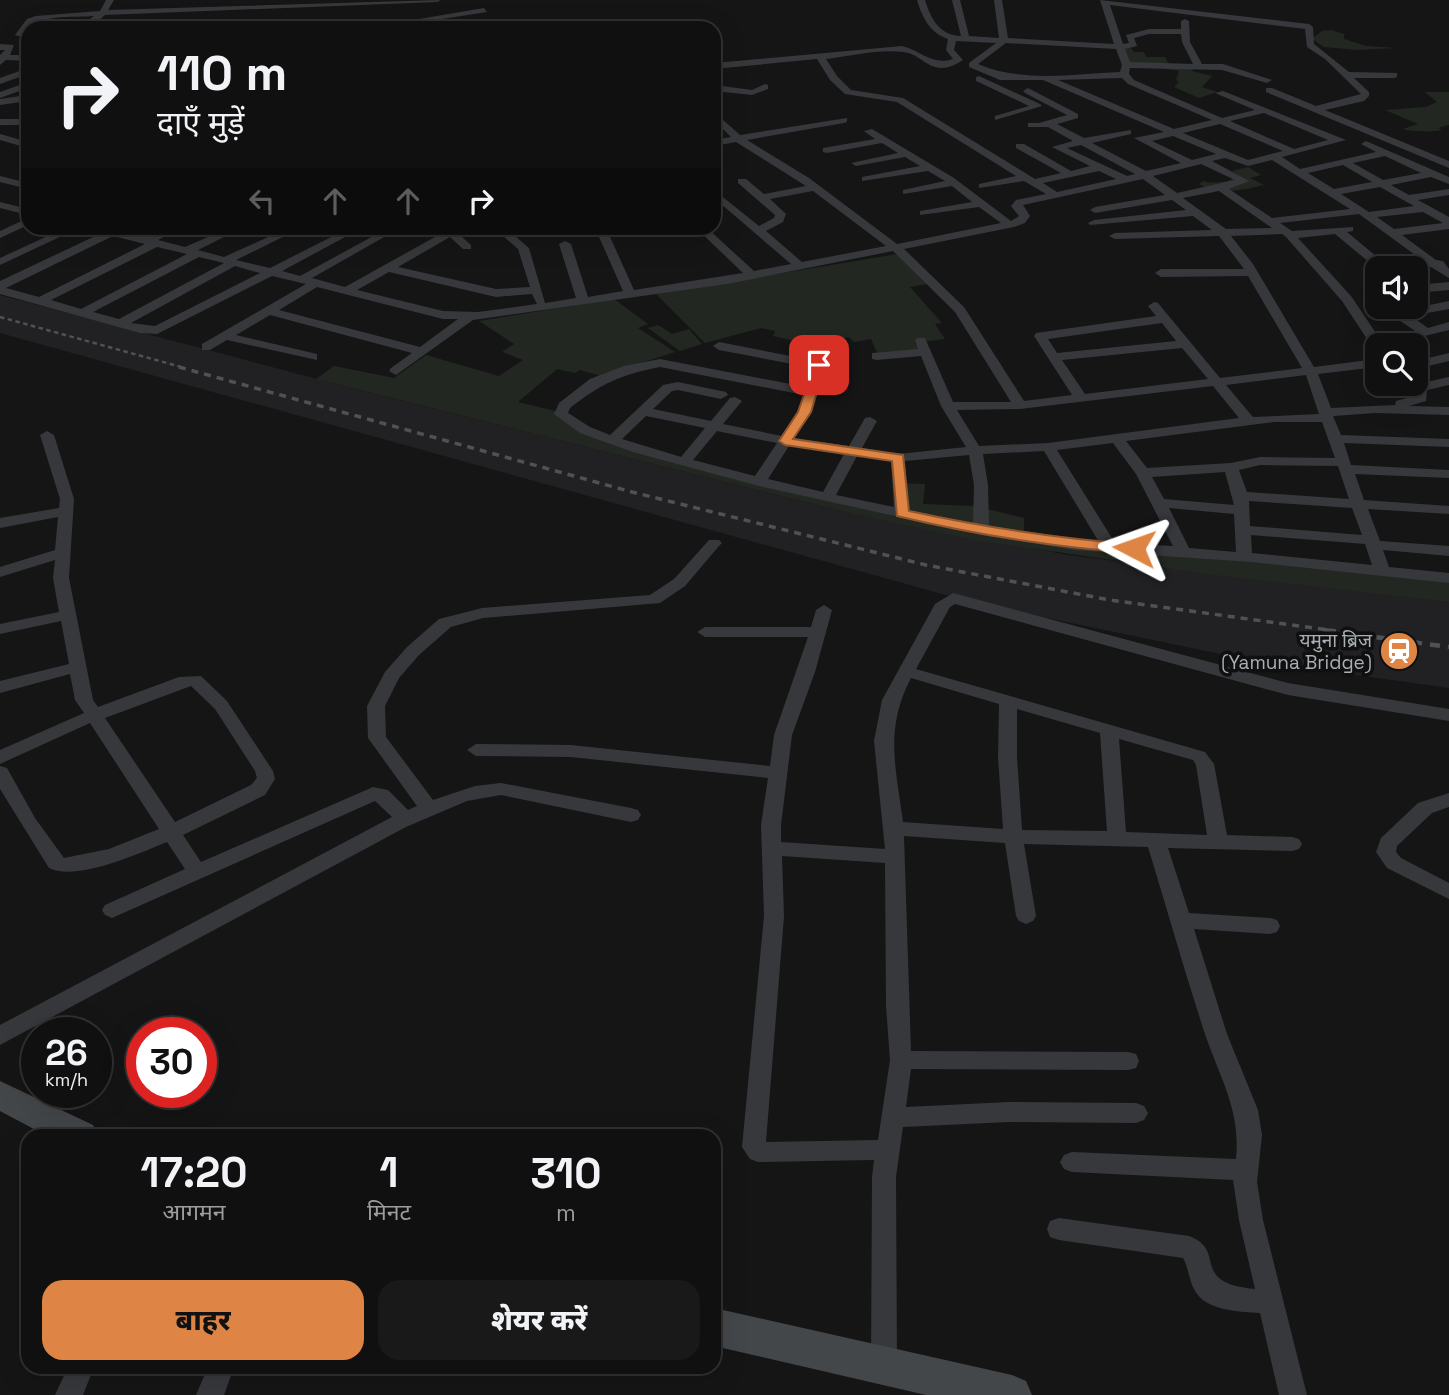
<!DOCTYPE html>
<html lang="hi">
<meta charset="utf-8">
<style>
body{margin:0;font-family:"Space Grotesk","Noto Sans Devanagari",sans-serif;background:#191919;color:#f1f3f6;height:100vh;display:flex;flex-direction:column;font-size:26px;white-space:nowrap}
*{box-sizing:border-box;margin:0}
p{font-size:23px;color:#9c9d9f}
.icon{flex:none;width:38px;height:38px;fill:none;stroke:currentColor;stroke-width:2;stroke-linecap:round;stroke-linejoin:round}
.map{position:relative;flex:1;overflow:hidden}
.side{position:absolute;left:21px;top:1129px;width:700px;height:245px;display:flex;flex-direction:column;background:#101010;border-radius:21px;box-shadow:0 7px 28px #0002,0 0 0 2px #303030}
.side>*{flex:none}
.banner{position:absolute;left:21px;top:21px;width:700px;height:214px;border-radius:21px;box-shadow:0 7px 28px #0002,0 0 0 2px #303030;background:#101010;color:#f1f3f6;overflow:hidden}
.fabs{position:absolute;left:1365px;top:256px;display:grid;gap:14px}
.fabs a{display:grid;place-items:center;width:63px;height:63px;border-radius:14px;background:#101010;box-shadow:0 7px 28px #0002,0 0 0 2px #303030;font-size:35px}
.speed{position:absolute;left:21px;top:1017px;display:flex;gap:14px;font-size:35px;font-weight:700;text-align:center}
.speed>*{display:grid;place-content:center;width:91px;height:91px;border-radius:50%;background:#101010;box-shadow:0 7px 28px #0002,0 0 0 2px #303030;line-height:1}
.speed small{font-size:18px;font-weight:400}
.speed .limit{border:10px solid #d22;background:#fff;color:#111}
.pin{position:absolute;display:grid;place-items:center;width:60px;height:60px;color:#fff;margin:-30px;border-radius:14px;box-shadow:0 4px 10px #0006}
.me{position:absolute;width:77px;margin:-38px;rotate:274deg;stroke-linejoin:round;filter:drop-shadow(0 0 5px #0008)}
.turn{display:flex;align-items:center;gap:24px;height:147px;padding:0 21px;font-size:32px}
.turn .icon{width:91px;height:91px;stroke-width:2.5}
.turn b{display:block;font-size:49px;line-height:60px}
.lanes{display:flex;align-items:center;height:66px;padding:0 21px;background:#0003;justify-content:center;gap:35px;direction:ltr}
.lanes .off{opacity:.35}
.eta{display:flex;justify-content:space-evenly;align-items:center;height:119px;text-align:center}
.eta b{font-size:42px;font-weight:800;line-height:49px}
.button{display:flex;gap:14px;margin-top:auto;padding:14px 21px}
.button a{flex:1;height:80px;border-radius:21px;background:#de8445;color:#111;font-size:28px;font-weight:800;line-height:80px;text-align:center}
.button a+a{background:#191919;color:#f1f3f6}
.map>svg:first-child{display:block}
.built{fill:#212123}
.green{fill:#222821}
.lines{fill:none;stroke-linecap:round;stroke-linejoin:round}
.street{fill:#36383b;fill-rule:evenodd}
.secondary{fill:#44474a;fill-rule:evenodd}
.rail-far2{stroke:#4f5255;stroke-width:2.5;stroke-dasharray:4.5 3.5;stroke-linecap:butt}
.rail-far1{stroke:#4f5255;stroke-width:3.5;stroke-dasharray:7 6;stroke-linecap:butt}
.rail{stroke:#4f5255;stroke-width:4.5;stroke-dasharray:10 8;stroke-linecap:butt}
.route{fill:#de8445;stroke:#90562d;stroke-width:2}
.labels{text-anchor:middle;stroke-width:7;stroke-linejoin:round;paint-order:stroke}
.poi-label{font-size:19px;fill:#a8afb5;stroke:#101011;text-anchor:end}
</style>
<div class="map">
<svg width="1449" height="1395" viewBox="0 0 1449 1395">
<rect width="100%" height="100%" fill="#151516"/>
<path class="built" d="M0 295 351 388 846 512 1068 555 1449 602V688L1249 660 971 602 0 333Z"/>
<path class="green" d="M1331 30 1344 34V39L1366 46 1397 48 1358 50 1324 47 1312 39 1322 31Z
M1131 48 1134 52H1144L1146 57H1165L1170 67 1193 68 1192 71 1212 76 1202 87 1217 92 1199 98 1174 87 1179 82 1176 80 1179 71 1166 69 1163 65 1129 64 1124 49Z
M1425 92H1449V125L1438 128 1442 130C1435 132 1410 132 1403 129L1418 124 1385 110 1426 107 1437 102Z
M1248 167 1261 175 1250 178 1264 185C1242 190 1219 196 1199 184L1203 181C1213 184 1230 183 1238 175L1232 171Z
M898 254 927 284 910 287 942 323 935 324 945 339 915 343 919 350 877 353 871 339 854 342 849 337 808 344 773 336 775 331 761 328 705 343 656 294Z
M614 299 648 324 638 328 675 352 601 376 580 370 575 373 557 369 518 402 572 415 577 426 765 482 893 508 896 483 925 484 923 504 975 506 1024 518V535L1449 575V602L1215 575 974 540 846 512 316 379 334 366 394 378 426 355 499 376 523 360 502 352 514 344 479 321Z
M658 325 672 334 689 329 702 344 680 351 648 328Z"/>
<g class="lines">
<path class="street" d="M106 0H114L108 10 441 0 437 2 105 15 90 28 52 27 59 22C69 29 84 24 94 16 72 18 38 13 25 33H28V39L15 35 27 19 36 16 100 11Z
M917 0H925C931 19 939 35 961 36L952 0H960L969 36 999 38 994 0H1002L1008 38 1114 44 1100 0 1309 24 1313 27 1314 44 1349 72 1397 73V77L1394 78H1354L1369 92V96L1364 101 1325 110 1449 161V168L1266 92V88H1272L1316 106 1361 94 1325 59 1307 47 1305 29 1110 5 1123 44 1129 43 1126 35 1149 29H1181V21L1185 19 1189 21 1190 42 1202 64H1223L1272 80 1267 83 1222 70 1130 68 1129 74 1134 80 1222 118 1255 110 1215 93 1223 91 1346 140 1282 157 1300 169 1376 152 1361 144 1366 141 1449 177V184L1431 177 1391 185 1409 195 1449 189V195L1418 200 1449 217V229L1402 235 1436 260 1443 261 1449 269V278L1431 267H1375L1335 234 1298 238 1351 296 1380 339 1415 331 1396 318V312L1449 301V309L1411 316 1428 328 1449 322V330L1388 345H1377V349L1373 348 1342 301 1286 237 1282 234 1231 236 1253 264 1314 367 1377 359V367L1318 374 1331 408 1395 405 1396 401 1414 396 1413 390 1417 384 1449 377V385L1427 390 1426 401 1409 406 1449 407V415L1375 413 1333 416 1341 435 1449 439V447L1344 443 1351 465 1449 470V478L1355 474 1364 500 1449 506V514L1368 509 1380 541 1449 546V556L1383 550 1389 567 1449 573V583L1252 562 1075 550 981 535 759 486 633 452 580 433 554 414 559 403 590 379 624 366 660 359 806 387 813 368 719 350 713 346 719 342 816 361 820 350 825 349 831 353 811 412 794 438 849 446 865 418 870 417 877 421 862 448 898 454 966 447 941 406 921 356 877 360 872 359V353L918 349 915 341 917 338H925L953 402H1011L955 312 893 251 727 284 473 320 396 375 389 371 391 368 412 353 270 315 236 335 317 354V360L227 340 210 350H202V344L306 284 272 276 157 334 140 333 0 294V281L108 230 146 237 168 228H181L158 240 185 247 229 228H242L198 250 224 257 288 228H301L236 260 270 268 349 228H362L282 271 300 276 388 228H400L312 278 345 287 444 232 441 228H452L471 245V249H463L450 237 398 267 496 289 530 287 518 249 494 228H506L529 248 545 303 576 298 559 244 565 241 571 244 588 297 623 291 595 228H606L634 290 743 273 696 228H707L754 271 791 264 714 198V190L759 226 774 218 775 215 738 183V179H746L764 194 806 186 736 142 714 146V140L731 137 714 120V112L740 135 847 118V122L844 123 747 140 809 178 897 244 1001 223 979 207 920 215V211L972 202 952 186 903 194V190L945 181 928 171 862 181V177L920 166 905 157 856 166 851 163 898 153 882 143 827 153 823 152V148L875 139 864 131 872 129 954 178 1011 221 1019 216 1011 206 1016 200 1046 194 1024 181 979 188V184L1016 176 897 102 845 94 830 80 817 59 714 69V63L902 46C922 51 932 66 953 59L946 50 948 39C930 33 922 17 917 0ZM1149 34H1181L1182 42 1193 64 1130 62 1125 49 1137 46 1134 38ZM956 41 996 43 969 63V67L1000 80H1043L1164 132 1134 138 1181 163 1146 171 1092 143 1131 134V130L1084 138 1057 124 1078 118V114L1028 88 1023 91 1025 93 1067 115 1039 123H1028V127H1048L1073 141 1052 147 1090 166 1071 171 1024 144H1016V148L1061 173 1035 179 903 98 851 90 837 76 826 59C850 56 879 49 903 52 925 54 931 81 963 60L954 50ZM1006 43 1116 49 1122 65 1120 72C1073 74 1022 83 978 64ZM1122 78 1128 84 1212 120 1174 129 1058 80ZM1264 113 1328 140 1294 149 1230 121ZM1220 124 1283 151 1248 160 1183 133ZM1173 136 1216 154 1192 160 1152 141ZM1081 145 1135 174 1127 176 1067 148ZM1385 156 1421 173 1383 180 1353 163ZM1225 158 1248 166 1272 160 1350 209 1272 218 1229 189 1249 181 1212 161ZM1201 164 1235 180 1177 193 1153 176ZM1343 165 1372 182 1334 189 1308 173ZM1099 171 1116 179 1057 192 1043 183ZM1143 179 1165 195 1095 207 1090 210 1095 213 1172 200 1186 210 1094 220 1088 223 1090 225 1193 216 1212 230 1115 233 1109 236 1115 239 1219 236 1244 269H1161L1155 273 1161 277 1248 276 1302 368 1220 378 1158 303 1154 302 1148 306 1156 316 1036 333 1034 336 1072 395 1024 401 964 307 904 249 1014 227 1025 223 1030 216 1023 205ZM1380 187 1414 206 1369 212 1341 194ZM813 191 886 246 802 262 766 231 783 222 786 214 770 199ZM1219 191 1272 228 1226 229 1183 198ZM1423 212 1443 223 1394 229 1377 217ZM1359 214 1422 260 1382 261 1347 232 1353 231V227L1292 231 1280 223ZM113 236 145 244 39 297 6 288ZM157 247 187 254 81 309 51 300ZM199 257 224 263 119 319 93 312ZM235 266 260 273 155 326 131 323ZM389 272 496 297 532 294 537 304 478 312 443 311 357 290ZM317 287 443 319H458L420 347 279 310ZM1162 323 1176 341 1057 353 1048 339ZM1182 348 1208 379 1085 394 1062 360ZM660 367 804 395 797 412 782 436 723 424 742 401 735 397 730 398 711 421 653 409 672 391 678 390 721 399 728 395 726 392 678 382 663 385 610 435 590 427 568 413 570 408C602 383 620 375 660 367ZM1306 375 1319 414 1253 417 1226 385ZM1213 386 1239 418 1048 443 979 446 957 410 1020 409ZM646 416 705 428 681 457 622 439ZM1273 422H1322L1335 458 1260 457 1231 463 1147 468 1126 441ZM717 431 777 443 755 476 693 460ZM1113 443 1136 474 1173 546 1115 543 1057 450ZM789 446 844 454 823 492 768 479ZM1044 451 1099 542 989 526 988 485 983 454ZM969 455 974 485 973 523 909 510 905 461ZM857 456 891 461 894 507 836 495ZM1260 465 1338 466 1349 499 1247 492 1239 470ZM1225 472 1234 505 1164 499 1152 477ZM1249 501 1352 508 1362 535 1250 526ZM1169 508 1234 514 1236 552 1189 548ZM1251 535 1365 544 1372 565 1252 553Z
M484 8 487 12 385 28 372 27Z
M280 24 283 28H233L237 25Z
M0 44 14 45 10 55H28V61L6 60 0 65V55L5 50H0Z
M28 68V74L0 84V78Z
M979 76 1040 104 1042 106 995 120V116L1029 106 976 81V77Z
M28 82V88L0 98V92Z
M765 84 768 85V89L752 95 714 91V85L752 90Z
M28 95V101L0 105V99Z
M0 119H28V125H0Z
M0 134 28 142V148L0 140Z
M0 176 28 183V189L0 182Z
M0 202 28 209V215L0 208Z
M28 218V225L0 238V231Z
M65 228H79L0 265V258Z
M1449 282V290L1416 293V285Z
M1449 353V361L1416 369V361Z
M47 431 54 435 74 499 69 578 93 700 98 707 179 677 201 676 227 701 273 771 275 779 265 795 183 835 201 862 373 787 388 790 408 810 417 806 368 738 367 706 385 672 407 647 439 619 482 608 650 595 674 579 709 540H719L722 543 719 546 685 586 660 603 483 618 451 627 419 655 399 678 385 706 386 737 433 800 475 786 501 783 631 808 638 810 641 815 638 820 631 822 501 795 467 801 406 827 0 1045V1025L392 817 375 801 112 918 105 915 102 910 105 905 185 869 167 842C140 853 76 882 49 868L0 789V766L7 768 35 818 64 858 109 849 159 829 90 723 0 764V750L84 713 75 700 70 674 0 693V681L69 664 61 621 0 634V624L59 612 53 578 55 560 0 577V567L55 550 58 517 0 528V518L59 508 60 499 40 435ZM191 686 215 709 255 771 257 778 251 785 175 822 105 718Z
M953 593 1288 683 1449 709V721L1288 695 955 604 950 607 916 669 1205 752 1214 764 1227 835 1292 837 1299 839 1302 844 1299 849 1292 851 1168 848 1189 913 1270 918 1277 920 1280 926 1277 932 1270 934 1194 929 1227 1034 1258 1110 1262 1135 1257 1182 1263 1220 1307 1395H1279L1260 1313C1241 1312 1210 1311 1197 1294 1189 1283 1189 1268 1183 1258L1059 1240 1050 1237 1047 1229 1050 1221 1059 1218 1189 1236C1228 1250 1188 1283 1255 1289L1239 1220 1233 1180 1072 1172 1064 1169 1060 1162 1064 1155 1072 1152 1236 1159C1241 1109 1219 1077 1204 1031 1184 970 1167 909 1148 847L1024 844 1036 916 1033 921 1026 924 1019 921 1016 916 1005 843 904 836 911 1051 1128 1052 1136 1054 1139 1061 1136 1068 1128 1070 911 1069 906 1107 1009 1102 1136 1103 1144 1106 1148 1113 1144 1120 1136 1123 1009 1122 903 1127 896 1177 897 1364 893 1373 884 1377 875 1373 871 1364 872 1177 874 1160 758 1162 750 1159 742 1147 764 916 761 825 768 778 571 757 476 756 467 750 476 744 571 745 770 766 774 735 808 637H705L697 632 705 627H811L816 610 824 605 832 610 815 672 792 735 781 825V842L885 849 874 741 882 700 935 604ZM911 678 999 704 998 757 1003 829 903 822C896 767 884 730 911 678ZM1017 709 1100 733 1107 831 1022 830 1017 757ZM1119 739 1193 760 1196 765 1207 835 1126 832ZM782 856 885 863 886 1006 890 1060 878 1140 766 1142 784 916Z
M1449 793V807L1432 813 1397 846 1396 852 1401 858 1449 883V899L1387 868 1376 852 1381 838 1418 803Z
M68 1367H94L83 1395H55Z
M208 1367H234L224 1395H196Z"/>
<path class="secondary" d="M0 1081 93 1125 98 1136H47L0 1111Z
M714 1308 1012 1375 1026 1381 1032 1395H926L714 1346Z"/>
<path class="rail-far2" d="M0 317 185 368"/>
<path class="rail-far1" d="M179 367 632 492 926 565 1110 600 1336 631"/>
<path class="rail" d="M1323 630 1449 647"/>
</g>
<path class="route" d="M815 362 825 365 811 412 793 439 903 455 909 511C984 527 1057 539 1134 544L1141 548 1134 553C1054 547 976 535 897 516L892 461 785 445 779 441 798 412Z"/>
<defs>
<g id="station-disc" transform="scale(2.0125)"><circle r="9.5" fill="#de8445" stroke="#101011"/><path d="M-3-6H3Q5-6 5-4V2Q5 4 3 4L4.5 6H3L1.5 4h-3L-3 6H-4.5L-3 4Q-5 4-5 2V-4Q-5-6-3-6ZM-3.5-4v3h7v-3ZM-3.5 1v1.5H-2V1ZM2 1v1.5H3.5V1Z" fill="#fff"/></g>
</defs>
<g fill-rule="evenodd">
<use href="#station-disc" x="1399" y="651"/>
</g>
<g class="labels">
<g class="poi-label">
<text x="1372" y="647">यमुना ब्रिज<tspan x="1372" dy="22">(Yamuna Bridge)</tspan></text>
</g>
</g>
</svg>
<div class="fabs">
<a><svg class="icon" aria-label="sound" viewBox="0 0 24 24"><path d="M4 9h4l5-4v14l-5-4H4zM17 9q2 3 0 6"/></svg></a>
<a><svg class="icon" aria-label="search" viewBox="0 0 24 24"><circle cx="10" cy="10" r="6"/><path d="M15 15l6 6"/></svg></a>
</div>
<div class="speed"><div>26<small>km/h</small></div><div class="limit">30</div></div>
<div class="pin" style="left:819px;top:365px;background:#d93025"><svg class="icon" aria-label="arrive" viewBox="0 0 24 24"><path d="M6 21V4h12l-3 4 3 4H6"/></svg></div>
<svg class="me" style="left:1134px;top:548px" viewBox="-20 -20 40 40"><path d="M0-17L14 15 0 8-14 15z" fill="#de8445" stroke="#fff" stroke-width="4"/></svg>
<div class="banner">
<div class="turn"><svg class="icon" aria-label="right" viewBox="0 0 24 24"><path d="M7 20v-9h11M14 6l5 5-5 5"/></svg><div><b>110 m</b>दाएँ मुड़ें</div></div>
<div class="lanes"><svg class="icon off" aria-label="left" viewBox="0 0 24 24"><path d="M17 20v-9H6M10 6l-5 5 5 5"/></svg><svg class="icon off" aria-label="ahead" viewBox="0 0 24 24"><path d="M12 20V5M6 11l6-6 6 6"/></svg><svg class="icon off" aria-label="ahead" viewBox="0 0 24 24"><path d="M12 20V5M6 11l6-6 6 6"/></svg><svg class="icon" aria-label="right" viewBox="0 0 24 24"><path d="M7 20v-9h11M14 6l5 5-5 5"/></svg></div>
</div>
<section class="side">
<div class="eta">
<div><b>17:20</b><p>आगमन</p></div>
<div><b>1</b><p>मिनट</p></div>
<div><b>310</b><p>m</p></div>
</div>
<div class="button"><a>बाहर</a><a>शेयर करें</a></div>
</section>
</div>
